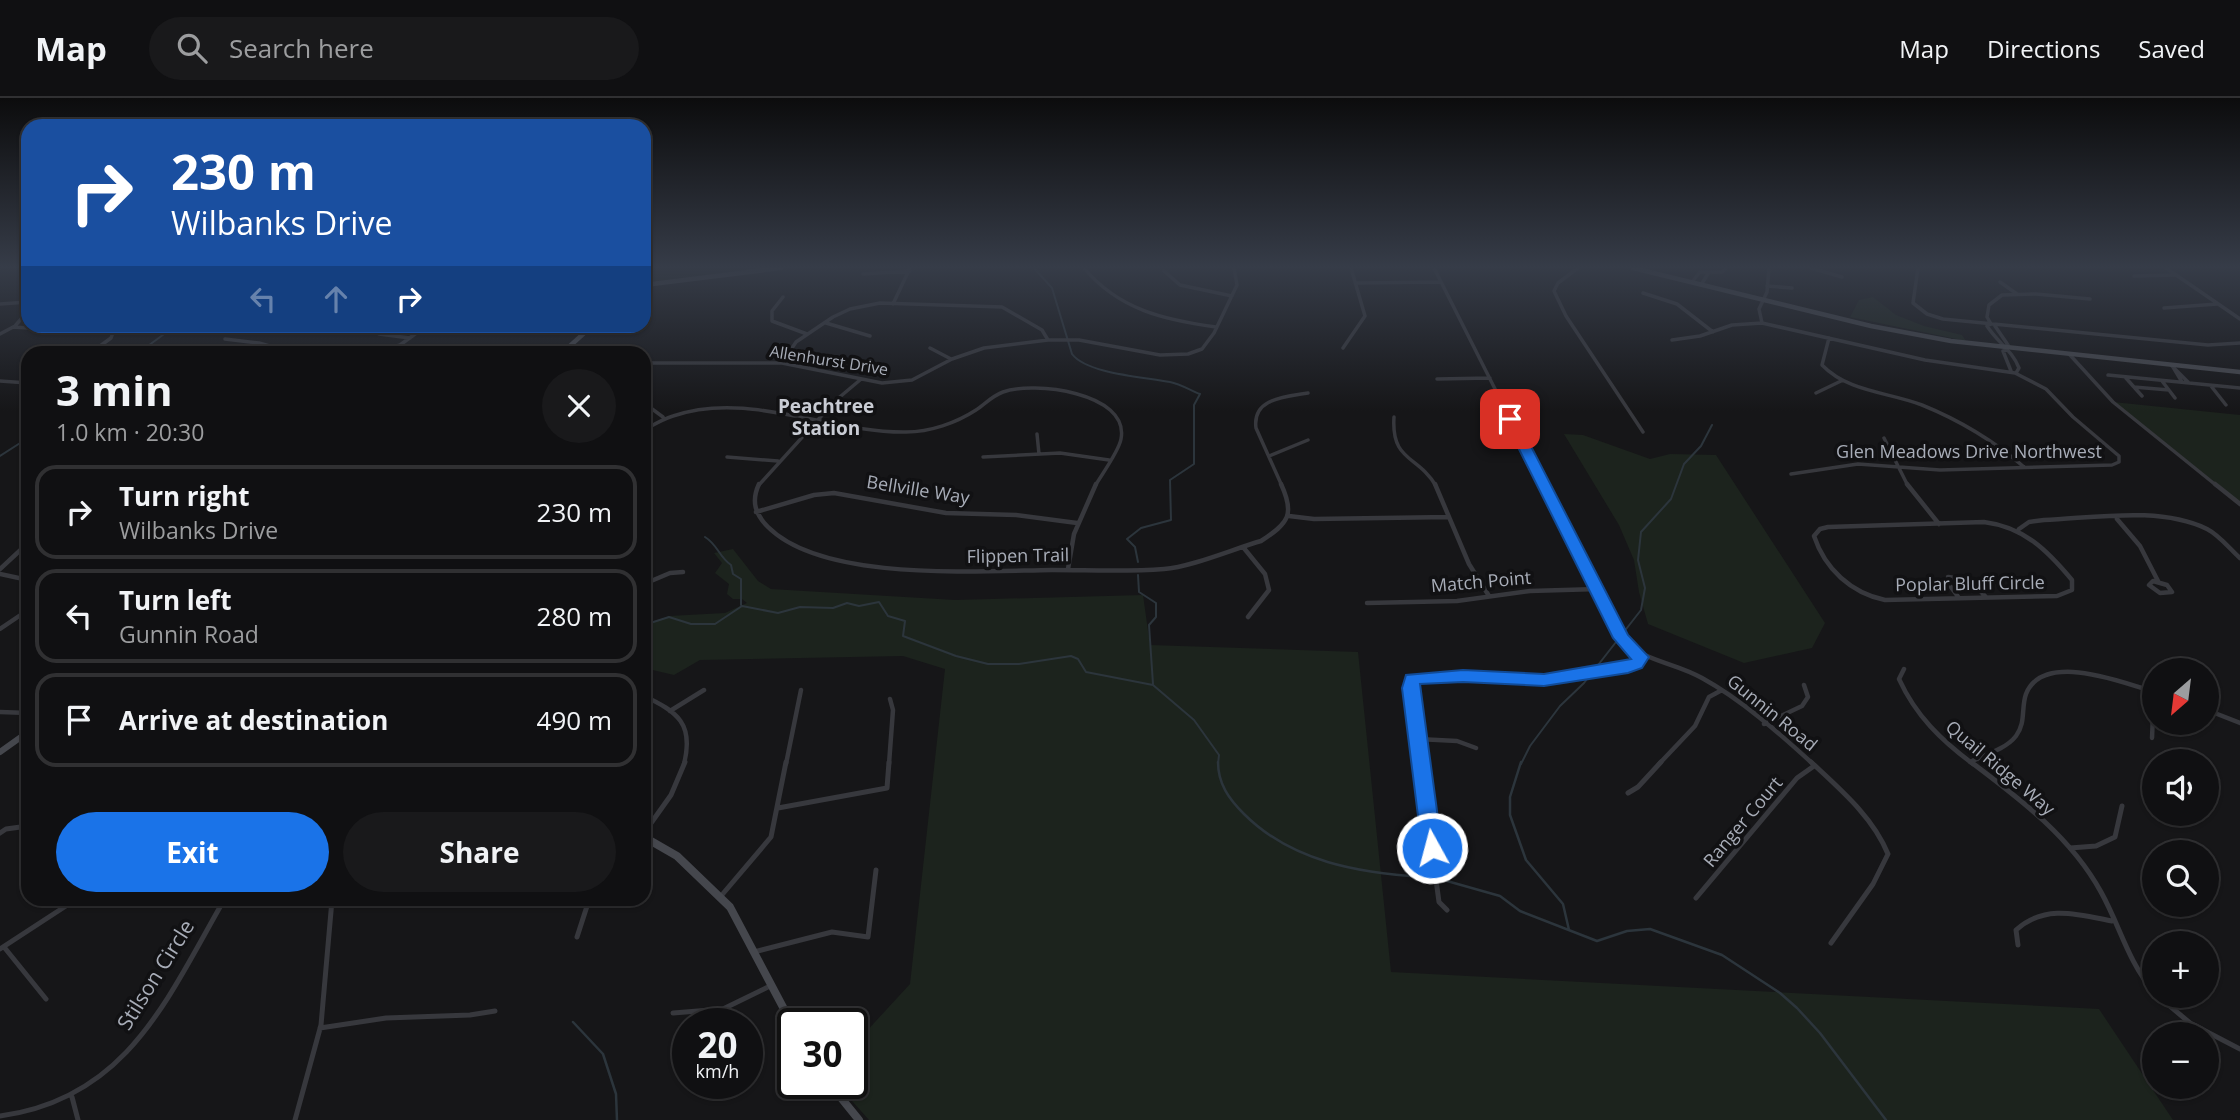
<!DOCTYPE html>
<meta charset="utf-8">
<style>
body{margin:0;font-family:"Open Sans",sans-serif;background:#19191b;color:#f1f3f6;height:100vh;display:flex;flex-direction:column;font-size:26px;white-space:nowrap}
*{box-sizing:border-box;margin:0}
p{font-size:23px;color:#9c9d9f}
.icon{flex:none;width:38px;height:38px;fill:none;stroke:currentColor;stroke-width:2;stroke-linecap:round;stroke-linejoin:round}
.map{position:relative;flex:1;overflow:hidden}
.details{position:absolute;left:21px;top:248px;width:630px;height:560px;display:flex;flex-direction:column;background:#101012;border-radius:21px;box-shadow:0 2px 5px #0004,0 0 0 2px #303032}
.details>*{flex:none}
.hud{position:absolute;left:21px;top:21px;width:630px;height:214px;border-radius:21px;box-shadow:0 2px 5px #0004,0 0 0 2px #303032;background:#1a4fa0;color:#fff;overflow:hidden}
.needle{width:46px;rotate:208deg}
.buttons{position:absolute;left:2142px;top:560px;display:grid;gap:14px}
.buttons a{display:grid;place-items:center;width:77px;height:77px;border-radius:50%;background:#101012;box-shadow:0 2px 5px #0004,0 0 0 2px #303032;font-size:35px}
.speed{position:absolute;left:672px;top:910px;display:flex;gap:14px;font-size:35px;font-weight:700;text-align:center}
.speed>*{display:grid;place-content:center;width:91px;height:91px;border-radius:50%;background:#101012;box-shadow:0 2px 5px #0004,0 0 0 2px #303032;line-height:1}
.speed small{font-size:18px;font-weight:400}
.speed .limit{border:4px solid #111;border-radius:10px;background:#fff;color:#111}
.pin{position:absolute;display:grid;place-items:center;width:60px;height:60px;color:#fff;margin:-30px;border-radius:14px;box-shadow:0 4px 10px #0006}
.me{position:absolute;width:77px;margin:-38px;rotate:353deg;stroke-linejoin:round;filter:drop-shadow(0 0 5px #0008)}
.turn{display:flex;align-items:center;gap:24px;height:147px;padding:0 35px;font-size:32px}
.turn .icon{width:91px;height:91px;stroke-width:2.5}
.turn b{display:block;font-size:49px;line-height:60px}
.lanes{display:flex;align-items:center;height:66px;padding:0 35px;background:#0003;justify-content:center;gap:35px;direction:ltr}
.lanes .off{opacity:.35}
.round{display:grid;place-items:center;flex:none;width:74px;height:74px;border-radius:37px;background:#19191b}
.headline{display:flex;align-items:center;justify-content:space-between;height:119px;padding:0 35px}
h1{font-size:42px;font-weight:700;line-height:52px}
.primary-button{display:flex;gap:14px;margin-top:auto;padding:14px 35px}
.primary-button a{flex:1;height:80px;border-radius:42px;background:#1a73e8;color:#fff;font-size:28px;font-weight:700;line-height:80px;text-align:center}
.primary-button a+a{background:#19191b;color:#f1f3f6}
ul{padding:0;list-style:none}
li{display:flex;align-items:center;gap:21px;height:94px;margin:0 14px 10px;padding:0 21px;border:4px solid #303032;border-radius:21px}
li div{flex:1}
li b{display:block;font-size:26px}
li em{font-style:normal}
header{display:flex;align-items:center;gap:42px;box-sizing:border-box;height:98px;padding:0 35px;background:#101012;border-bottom:2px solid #303032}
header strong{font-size:33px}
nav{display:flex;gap:38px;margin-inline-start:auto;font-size:24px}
.search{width:490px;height:63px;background:#19191b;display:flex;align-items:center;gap:18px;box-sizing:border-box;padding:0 24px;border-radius:38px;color:#9c9d9f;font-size:26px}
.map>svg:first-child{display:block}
.green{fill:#1c231d}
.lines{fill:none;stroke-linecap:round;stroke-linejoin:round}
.stream-far1{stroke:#2c353c;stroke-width:2}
.stream{stroke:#2c353c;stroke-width:2.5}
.street-far2{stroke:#37383d;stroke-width:3.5}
.street-far1{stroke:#37383d;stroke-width:4.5}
.street{stroke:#37383d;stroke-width:5}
.secondary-far2{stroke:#45474d;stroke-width:4.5}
.secondary-far1{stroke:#45474d;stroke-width:6}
.secondary{stroke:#45474d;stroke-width:8}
.route{fill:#1a73e8;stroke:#114b97;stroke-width:2}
.labels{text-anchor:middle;stroke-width:7;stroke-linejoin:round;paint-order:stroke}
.far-street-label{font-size:16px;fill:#a8adb8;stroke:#111113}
.street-label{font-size:18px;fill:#a8adb8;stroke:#111113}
.neighbourhood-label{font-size:19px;font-weight:bold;fill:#c9ccd4;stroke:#111113}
.near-street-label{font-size:21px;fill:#a8adb8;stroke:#111113}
</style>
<header>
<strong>Map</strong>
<div class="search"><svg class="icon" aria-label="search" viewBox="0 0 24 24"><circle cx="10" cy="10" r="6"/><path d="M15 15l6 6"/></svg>Search here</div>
<nav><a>Map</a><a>Directions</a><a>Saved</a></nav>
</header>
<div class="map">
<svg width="2240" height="1022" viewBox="0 0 2240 1022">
<rect width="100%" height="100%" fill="#161618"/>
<path class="green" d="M647 170H767L644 185V172Z
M1873 199 1896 217 1924 228 1962 237 1966 243 1850 219 1859 202Z
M2113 304 2240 317V407Z
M1564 336 1583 337 1650 361 1670 356 1716 357 1825 525 1812 550 1744 565 1648 526 1639 494 1634 462 1619 427Z
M733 451 758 483 771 491 955 502 1143 497 1150 547 1358 554 1391 874 2099 911 2173 1022H869L836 985H852V949L910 886 945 571 903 558 700 562 674 577 644 570V527L669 518 725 515 747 505 742 501H733L727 496 729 486 715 475 722 465 714 455Z"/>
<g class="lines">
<path class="stream-far1" d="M1034 170 1052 190 1072 256C1087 276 1145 279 1170 284 1180 286 1190 292 1200 296L1194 307V366L1170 382 1171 422 1141 430 1127 441 1135 449 1138 464
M137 256 175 228
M0 358 28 340
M705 439C718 447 719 459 731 467L733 476 741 481V507
M1138 477 1139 494 1156 505V519L1149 527 1153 586
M644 527 669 519 691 526H715L742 508 778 515 800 509 833 510 847 505 859 508 879 504 888 518 905 523 903 538 956 558 988 566H1019L1071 558 1078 561 1086 574 1153 587 1194 622 1219 657 1218 666
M1521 666 1530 648 1560 608 1584 585 1641 512 1645 490 1638 462 1641 434 1671 401 1684 366 1701 348 1712 327"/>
<path class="stream" d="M1218 664C1218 686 1229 701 1244 716 1292 764 1359 775 1424 779
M1521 664 1510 699V717L1526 762 1563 806 1569 832
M1447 783 1500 798 1520 813 1597 843 1627 833 1650 831 1722 857 1780 895 1797 910 1820 935 1886 1022
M573 924 603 956 616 996 617 1022"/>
<path class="street-far2" d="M1084 170C1119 212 1165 222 1216 229
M1434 170 1544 388
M1578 170 1558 185 1554 193 1566 218 1643 334
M1811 170 1842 179
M1918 170 1913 205 1927 216 1943 221 2208 247 2240 245
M2166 170 2240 221
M1164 173 1180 187 1232 198
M863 176 910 173
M2134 178 2175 177
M1692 184 1700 174H1722L1725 171
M2000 184 2017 196
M1357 185 1440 184
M1701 187 1709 174
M1767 188 1792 190
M1643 195 1677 206 1713 234
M783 199 772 213V223L807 236
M0 206 28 204
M893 206 910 170
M2164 210 2217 206
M826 225 870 238
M1762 225 1759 211 1767 194 1769 170
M362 228 379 236 410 240
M1995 228 2008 247 2005 249
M13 229 43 231 63 228
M0 236 15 228 28 213
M1829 240 1822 267C1848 294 1888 294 1922 307 1959 322 1994 343 2024 369
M225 241 259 245 298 256
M1672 242 1700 238 1732 227 1762 225 1925 262 2015 275 2046 291 2073 319 2119 358V364L2112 367 1940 372 1858 366 1791 376
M930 250 951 261
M1343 250 1365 218 1351 170
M2007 252 2003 253 2011 273
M89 256 111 240 114 232 110 228
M368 256 400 247 426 228
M2070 257 2113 304 2217 388
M644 265H782L882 285 912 282 952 261 984 250 1048 242H1079L1160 257 1188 256 1202 251 1214 235 1237 187 1234 170
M782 265 796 244 833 219 850 211 880 205 1002 209 1042 232 1048 242
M2171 267 2188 284
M2173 269 2182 284
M2016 275 2019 270C2012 252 1998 245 1987 228L1991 226 1987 219 1989 207 2002 197 2036 196 2090 201
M2108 277 2240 290
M2125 279 2142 298
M1437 281 1490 280
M0 283 28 285
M2162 283 2175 300
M2211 288 2226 307
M2134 289 2169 292
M1816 295 1841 283
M644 305 663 319
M1394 319C1391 364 1418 357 1436 388
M644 332C653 327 663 321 673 318 748 292 829 335 906 334 930 334 956 325 976 312 985 306 992 298 1003 294 1032 283 1130 294 1121 341 1119 353 1102 376 1095 388
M1037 336 1039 356
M1884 340 1908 388
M1269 358 1308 342
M727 359 778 363
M983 359 1060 355 1109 362
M758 388 835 303 860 282
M1282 388 1256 330C1252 300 1285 299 1308 295"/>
<path class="street-far1" d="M759 386C751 403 755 416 768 429 823 484 977 473 1052 472 1089 472 1127 474 1164 471 1191 469 1233 451 1261 443 1289 425 1295 416 1281 386
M1435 386 1469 466 1489 498
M1543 386 1621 540C1644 564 1674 564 1702 580 1742 602 1779 635 1813 666
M1907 386 1939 426
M2215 386 2240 406
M756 414 814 397 834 395 946 415 1016 417 1077 425
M1289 418 1314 421 1449 419
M2117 421 2140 448 2158 483
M1984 424C2024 429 2047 452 2072 482V492L2057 498 1885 502C1851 495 1825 471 1814 438L1820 431 1828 429Z
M2019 431 2029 424 2044 422C2095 420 2159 408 2207 431 2219 437 2230 451 2240 460
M1243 449 1265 476 1269 492 1248 519
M0 471 28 445
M1068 471 1074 436 1096 386
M0 476 28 482
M2153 483 2167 487 2172 494 2160 495 2149 487Z
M644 486 670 475 683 474
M1959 500 1948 485V479L1970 482 1985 498
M1367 505 1457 503 1530 493 1598 491
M0 531 28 512
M1904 571 1899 581C1916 618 1941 642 1973 666
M2207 579 2213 591 2214 614
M644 598C678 614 694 626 684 666
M2207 612 2240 625
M670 613 704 592
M0 614 28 615
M1764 626 1802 608 1808 599 1804 587
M2152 640 2154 594
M1418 641 1457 643 1476 650
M1970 664C1985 657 2006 651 2016 638 2026 625 2021 610 2026 596 2043 553 2123 584 2154 594
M786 666 801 592
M889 666 893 612 890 601
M1420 666 1410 590 1412 581 1463 578 1544 582 1628 570 1636 566 1641 559
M1659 666 1695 628 1709 599 1722 592"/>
<path class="street" d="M1420 664 1439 804 1447 812
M1811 664C1840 691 1873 719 1888 756L1873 786 1831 845
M1971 664C2020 701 2071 739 2101 794 2120 828 2128 864 2154 894
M1628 695 1638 689 1661 664
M778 710 887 690 889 664
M0 735 6 731 28 728
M644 735 671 697 685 664
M2070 750 2096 748 2115 739 2122 708
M721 798 771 739 786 664
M1696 800 1797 680 1814 668
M577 839 589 802
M2018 847 2016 832C2045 806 2077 816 2112 823
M4 849 46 901
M0 851 75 802
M754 854 832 834 868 839 876 772
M2158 898 2190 925 2240 951
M673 915 723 911 770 888
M320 930 386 920 470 917 495 913
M72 999 78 1022
M0 1018C127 1001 167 901 224 802
M295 1022 321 927 332 802"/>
<path class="secondary-far2" d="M1633 170 1871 228 1951 243 2240 274
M644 187 781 170
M561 256 592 228"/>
<path class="secondary-far1" d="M0 654 28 634"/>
<path class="secondary" d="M644 739 677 758 730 809 793 928
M829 985 859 1022"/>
</g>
<linearGradient id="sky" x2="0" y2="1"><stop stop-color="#0c0c0d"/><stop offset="0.54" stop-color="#363c48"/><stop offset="1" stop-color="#363c48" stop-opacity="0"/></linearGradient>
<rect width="2240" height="313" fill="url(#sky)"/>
<path class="route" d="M1510 317 1517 321 1628 537 1649 559 1642 570 1628 575 1544 588 1463 584 1420 586 1442 750 1439 756 1432 758 1425 756 1422 750 1402 590 1406 577 1463 572 1544 576 1631 561 1613 540 1504 321Z"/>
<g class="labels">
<g class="far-street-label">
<text transform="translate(829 262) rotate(9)" y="6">Allenhurst Drive</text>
</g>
<g class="street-label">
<text x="1969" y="360">Glen Meadows Drive Northwest</text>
<text transform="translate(918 392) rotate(9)" y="6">Bellville Way</text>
<text transform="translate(1018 458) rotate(-1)" y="6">Flippen Trail</text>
<text transform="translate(1481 484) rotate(-5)" y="6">Match Point</text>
<text transform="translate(1970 486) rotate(-1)" y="6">Poplar Bluff Circle</text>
<text transform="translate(1772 615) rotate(39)" y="6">Gunnin Road</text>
<text transform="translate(2000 670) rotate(40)" y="6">Quail Ridge Way</text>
<text transform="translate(1743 724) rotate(-50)" y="6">Ranger Court</text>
</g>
<g class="neighbourhood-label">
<text x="826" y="315">Peachtree<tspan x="826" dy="22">Station</tspan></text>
</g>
<g class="near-street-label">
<text transform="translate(156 877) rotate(-58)" y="7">Stilson Circle</text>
</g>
</g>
</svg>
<div class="buttons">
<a><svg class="needle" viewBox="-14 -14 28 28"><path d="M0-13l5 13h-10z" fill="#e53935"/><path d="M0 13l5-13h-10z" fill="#9c9d9f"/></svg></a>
<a><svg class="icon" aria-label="sound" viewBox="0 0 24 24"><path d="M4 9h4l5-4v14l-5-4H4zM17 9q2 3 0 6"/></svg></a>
<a><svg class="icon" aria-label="search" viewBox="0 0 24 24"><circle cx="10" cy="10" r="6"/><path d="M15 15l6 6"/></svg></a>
<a>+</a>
<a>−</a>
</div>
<div class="speed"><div>20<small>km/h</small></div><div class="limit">30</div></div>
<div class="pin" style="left:1510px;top:321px;background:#d93025"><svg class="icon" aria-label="arrive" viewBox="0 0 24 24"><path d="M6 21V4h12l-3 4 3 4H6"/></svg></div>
<svg class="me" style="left:1432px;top:750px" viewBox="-20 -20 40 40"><circle r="17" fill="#1a73e8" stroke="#fff" stroke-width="3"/><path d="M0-11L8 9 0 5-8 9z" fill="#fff"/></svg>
<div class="hud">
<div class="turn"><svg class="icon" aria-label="right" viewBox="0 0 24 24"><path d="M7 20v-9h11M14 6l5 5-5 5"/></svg><div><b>230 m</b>Wilbanks Drive</div></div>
<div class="lanes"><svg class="icon off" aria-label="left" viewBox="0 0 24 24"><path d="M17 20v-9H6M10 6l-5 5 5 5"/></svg><svg class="icon off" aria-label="ahead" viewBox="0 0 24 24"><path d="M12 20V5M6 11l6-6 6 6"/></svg><svg class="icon" aria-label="right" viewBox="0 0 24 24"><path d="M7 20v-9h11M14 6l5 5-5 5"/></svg></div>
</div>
<section class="details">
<div class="headline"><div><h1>3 min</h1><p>1.0 km · 20:30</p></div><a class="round"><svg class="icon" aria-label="close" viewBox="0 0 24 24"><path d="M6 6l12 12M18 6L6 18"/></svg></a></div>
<ul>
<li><svg class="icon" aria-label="right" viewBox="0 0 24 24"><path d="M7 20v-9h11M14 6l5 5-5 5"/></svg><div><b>Turn right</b><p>Wilbanks Drive</p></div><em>230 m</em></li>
<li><svg class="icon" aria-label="left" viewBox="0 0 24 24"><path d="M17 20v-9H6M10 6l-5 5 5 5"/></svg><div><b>Turn left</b><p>Gunnin Road</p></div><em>280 m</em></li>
<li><svg class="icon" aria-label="arrive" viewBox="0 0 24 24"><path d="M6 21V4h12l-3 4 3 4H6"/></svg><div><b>Arrive at destination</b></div><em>490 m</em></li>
</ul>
<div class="primary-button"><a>Exit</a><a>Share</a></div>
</section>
</div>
